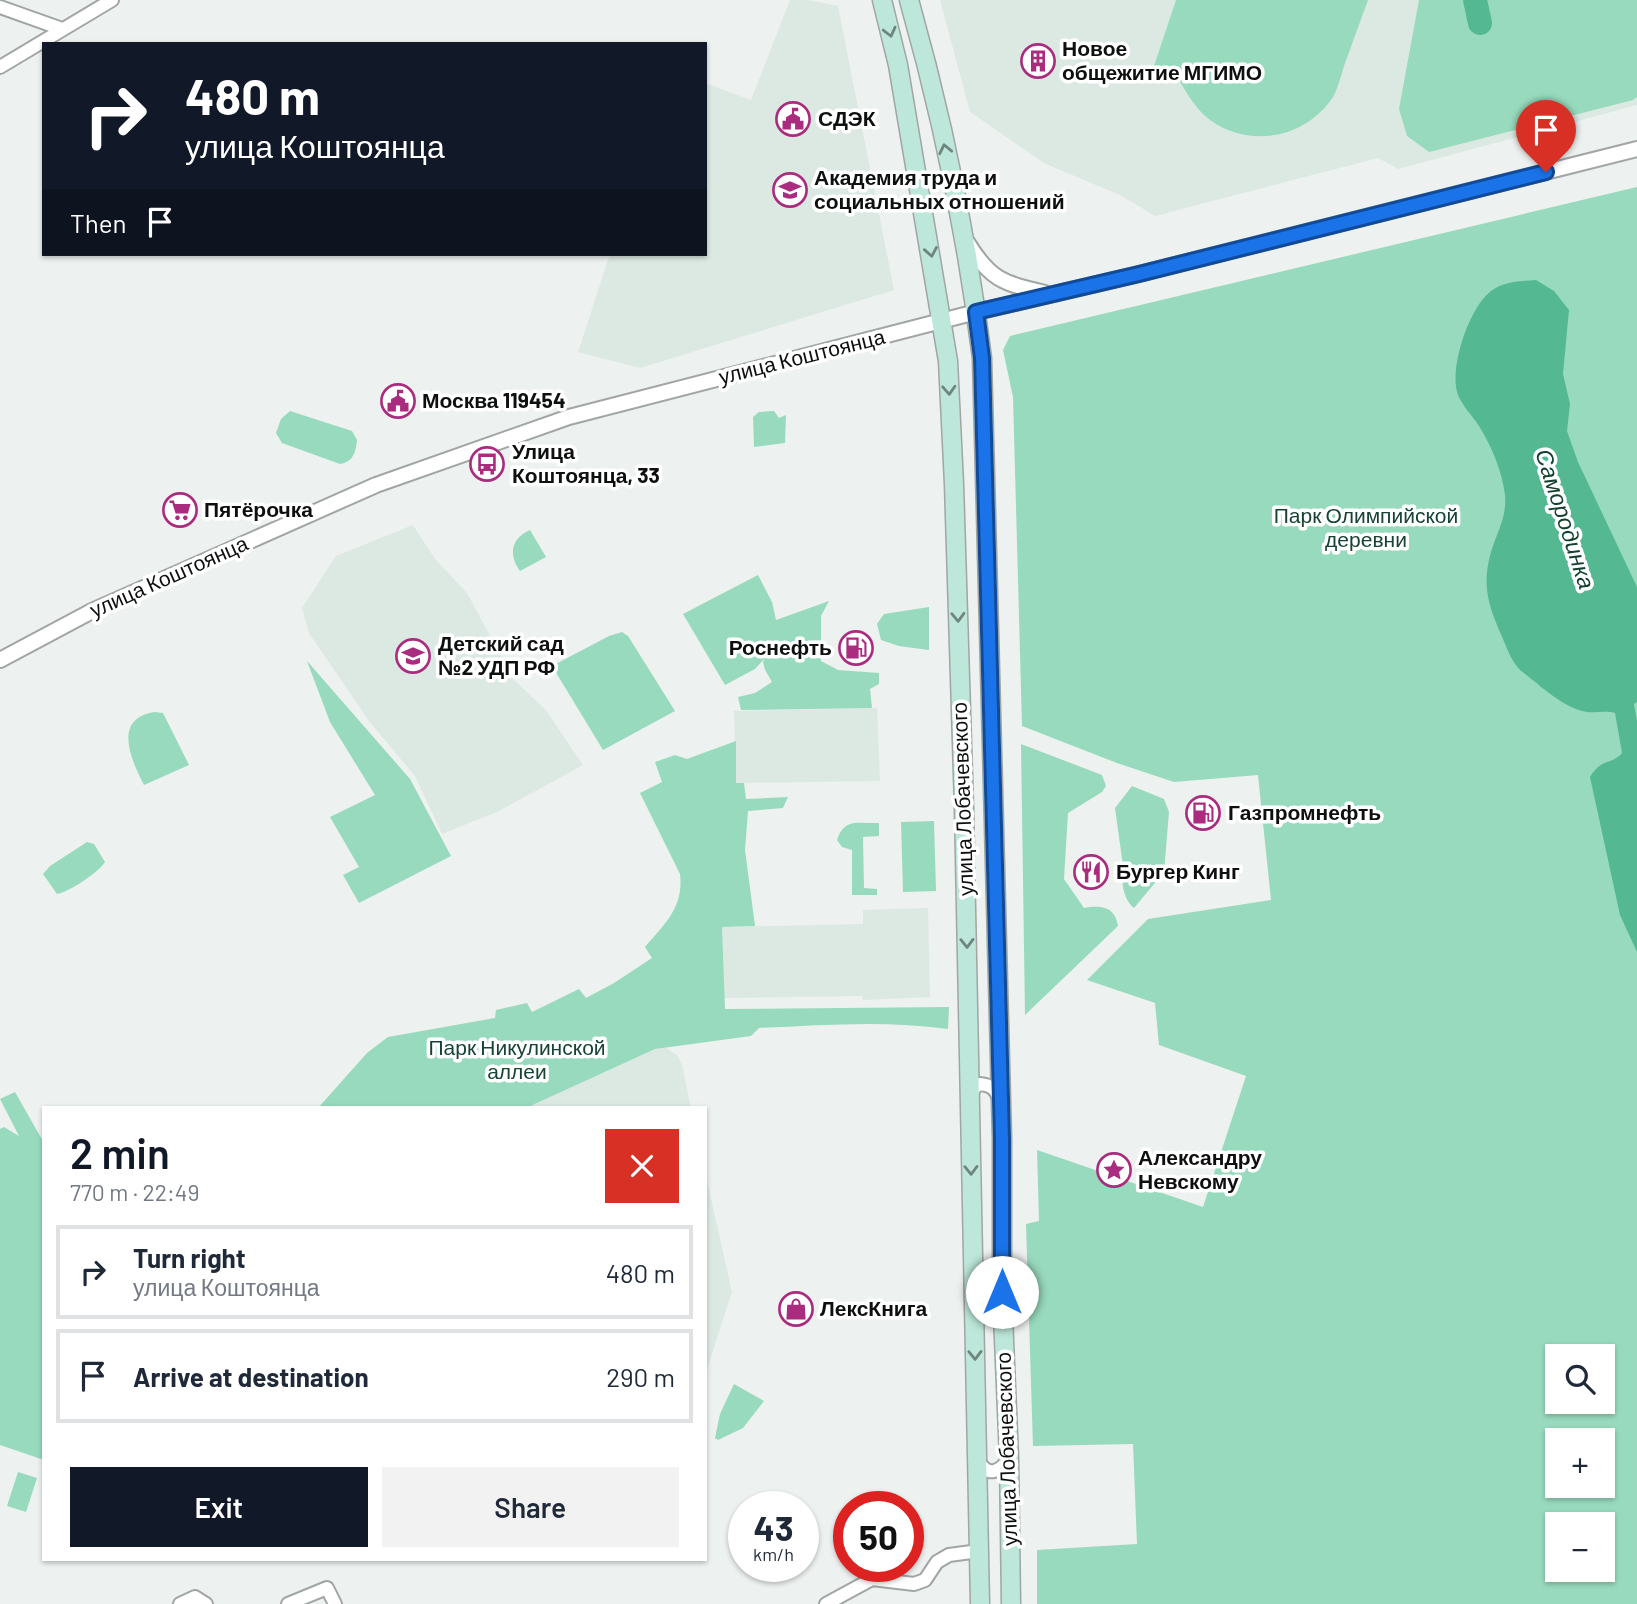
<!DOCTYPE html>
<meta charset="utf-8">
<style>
body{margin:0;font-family:Barlow,sans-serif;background:#f2f2f3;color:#1f2937;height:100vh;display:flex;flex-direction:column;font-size:26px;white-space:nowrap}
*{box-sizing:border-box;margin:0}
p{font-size:23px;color:#747a83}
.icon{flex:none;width:38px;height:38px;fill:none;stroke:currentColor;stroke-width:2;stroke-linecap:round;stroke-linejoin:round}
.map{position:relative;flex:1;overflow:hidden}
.panel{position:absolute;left:42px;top:1106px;width:665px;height:455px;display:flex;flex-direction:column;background:#fff;border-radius:0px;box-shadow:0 2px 5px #0004}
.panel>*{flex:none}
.banner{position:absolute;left:42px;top:42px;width:665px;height:214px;border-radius:0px;box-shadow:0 2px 5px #0004;background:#111827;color:#fff;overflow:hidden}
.fabs{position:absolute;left:1545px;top:1344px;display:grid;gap:14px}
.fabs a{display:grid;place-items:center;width:70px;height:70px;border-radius:0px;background:#fff;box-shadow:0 2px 5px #0004;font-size:35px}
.speed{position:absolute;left:728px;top:1491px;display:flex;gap:14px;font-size:35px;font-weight:700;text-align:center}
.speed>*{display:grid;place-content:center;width:91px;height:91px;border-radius:50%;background:#fff;box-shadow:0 2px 5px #0004;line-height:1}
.speed small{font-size:18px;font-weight:400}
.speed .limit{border:10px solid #d22;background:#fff;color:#111}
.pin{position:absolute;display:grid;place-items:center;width:60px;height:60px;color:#fff;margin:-72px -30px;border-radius:50% 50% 50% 0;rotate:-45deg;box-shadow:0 0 7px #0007}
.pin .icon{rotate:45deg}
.me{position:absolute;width:77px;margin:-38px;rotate:0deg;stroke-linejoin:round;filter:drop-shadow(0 0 5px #0008)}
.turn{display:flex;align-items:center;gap:24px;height:147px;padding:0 28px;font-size:32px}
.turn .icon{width:91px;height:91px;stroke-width:2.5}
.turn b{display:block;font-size:49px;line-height:60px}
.then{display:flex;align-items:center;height:66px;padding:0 28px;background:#0003;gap:14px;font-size:26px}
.round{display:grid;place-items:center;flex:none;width:74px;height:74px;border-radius:0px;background:#f2f2f3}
.headline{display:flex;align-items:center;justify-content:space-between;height:119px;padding:0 28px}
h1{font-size:42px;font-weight:600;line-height:52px;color:#111827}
.cta{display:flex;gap:14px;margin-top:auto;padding:14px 28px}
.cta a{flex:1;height:80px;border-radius:0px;background:#111827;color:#fff;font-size:28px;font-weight:600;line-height:80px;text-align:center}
.cta a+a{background:#f2f2f3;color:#1f2937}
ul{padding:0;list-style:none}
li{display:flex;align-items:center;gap:21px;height:94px;margin:0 14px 10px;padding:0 14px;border:4px solid #e0e1e3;border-radius:0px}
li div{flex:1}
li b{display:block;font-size:26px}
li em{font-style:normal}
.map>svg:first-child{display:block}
.built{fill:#dce9e3}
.green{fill:#98dabd;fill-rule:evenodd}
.water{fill:#54b992}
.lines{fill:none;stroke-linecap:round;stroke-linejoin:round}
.river{stroke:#54b992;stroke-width:24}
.minor-casing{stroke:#a1a5a3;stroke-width:16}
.tertiary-casing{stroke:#a1a5a3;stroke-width:18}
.secondary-casing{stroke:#a1a5a3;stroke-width:21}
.minor{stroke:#fff;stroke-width:12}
.tertiary{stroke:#fff;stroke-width:14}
.secondary{stroke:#bde7da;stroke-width:18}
.oneway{stroke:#6e867f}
.route-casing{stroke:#114b97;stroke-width:18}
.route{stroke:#1a73e8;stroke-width:12}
.labels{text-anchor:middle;stroke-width:7;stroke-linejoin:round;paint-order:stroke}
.poi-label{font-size:21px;font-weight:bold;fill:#0e0f0f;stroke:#fff;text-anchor:start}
.street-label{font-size:21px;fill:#0e0f0f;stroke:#fff}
.park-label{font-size:21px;fill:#174332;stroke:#fff}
.water-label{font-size:23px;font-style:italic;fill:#154030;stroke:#fff}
</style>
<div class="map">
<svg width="1637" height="1604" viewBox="0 0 1637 1604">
<rect width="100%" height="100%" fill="#edf1ef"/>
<path class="built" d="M790 0H808L838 6 894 290 640 368 578 352 610 254H705V83L751 100Z
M940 0H1637V105L1398 169 1378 158 1155 216 1122 196 1044 163 970 112Z
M413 525 435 559 467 593 514 680 545 709 583 765 499 811 442 834 415 776 369 721 309 633 302 608 336 556Z
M877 708 880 781 736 783 734 711Z
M928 908 930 997 863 1000 862 996 723 998 722 927 863 924V910Z
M666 1048 677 1055 682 1065 691 1108H526L655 1049Z
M705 1172 732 1292 705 1375Z"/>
<path class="green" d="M1176 0H1368C1360 22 1352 44 1344 66 1341 76 1338 88 1333 97 1306 138 1250 149 1210 120 1194 108 1185 90 1175 73L1154 66Z
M1419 0H1637V97L1633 100 1429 152 1407 136 1399 109Z
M1637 187V1604H1037V1550L1137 1544 1133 1444 1033 1446 1026 1224 1039 1221 1037 1150 1203 1207 1246 1076 1159 1045 1155 1003 1087 980 1148 919 1271 900 1258 775 1174 782 1117 763 1022 726 1013 397 1003 350 1010 336ZM1558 1356H1603V1402H1558ZM1558 1440H1603V1486H1558ZM1558 1524H1603V1570H1558Z
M290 411 352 431 357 440C356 452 353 462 340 464L282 443 276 433 281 419Z
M774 411 779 418 786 415 785 443 754 447 753 417 759 412Z
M530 530 546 557 520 571C508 555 511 538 530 530Z
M758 575 772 602 776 620 829 601 821 616V661L838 670 879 673V684L870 689 872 708 741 710 738 697 755 693 772 682 765 670 763 662 765 658 755 669 725 685 683 614Z
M929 607V650L899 646 881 640 877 624 884 614Z
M622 632 628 636 675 711 603 750 552 666 609 636Z
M307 661 410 779 451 856 359 903 343 875 359 867 330 817 375 795 330 722Z
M155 712 163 713 189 765 144 785C131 760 112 718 155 712Z
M736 741V783H744L746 799 788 797 783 808 748 811 745 850 755 926 722 927 725 1009 949 1007 948 1029C886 1020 822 1025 759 1028L751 1036 655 1049 526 1108H318L367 1053 388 1037 495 1018 496 1010 527 1003 532 1012 579 989 586 998 614 983 652 958 645 947C665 924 684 907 680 874L640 793 662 782 655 762 675 755 687 759Z
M1021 744 1102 775 1106 786 1102 792 1068 813 1064 879 1084 908C1102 905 1115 907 1118 926L1025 1015Z
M1132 786 1164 799 1169 812 1164 872 1134 908C1125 901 1120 884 1124 873L1115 808Z
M934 821 936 891 903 892 901 822Z
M879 823V836L863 837 864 888 877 889V895H852V850L842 847 837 840C845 817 858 824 879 823Z
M87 842 94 844 105 862C99 872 69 892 57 894L43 874 50 866Z
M15 1092 44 1143V1460L0 1445V1129L4 1127 19 1136 0 1099Z
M734 1384 764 1401 743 1428 718 1440 715 1438 720 1414Z
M18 1472 37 1478 26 1512 7 1506Z"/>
<path class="water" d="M1536 280 1554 291 1569 310 1563 374 1570 404 1567 431 1578 462 1637 587V702L1634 704 1637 721V952L1620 915 1590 777C1601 758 1612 765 1622 753L1615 713C1604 710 1593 714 1582 711 1560 705 1539 684 1521 671 1512 662 1508 651 1503 639 1489 607 1481 587 1491 552 1497 532 1507 517 1505 495 1502 471 1492 447 1479 426 1472 415 1463 407 1458 395 1448 369 1470 303 1494 289 1506 281 1522 281 1536 280Z"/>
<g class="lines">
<path class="river" d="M1475 0 1480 23"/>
<g class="minor-casing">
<path id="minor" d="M0 7 62 29
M0 67 112 0
M970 1097 975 1087 980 1084C991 1085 996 1089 999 1099
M977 1459C987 1477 999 1474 1009 1458
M180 1604 195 1597 206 1604
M288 1604 327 1588 335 1604
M826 1604 872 1579 914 1584 925 1580 937 1562 949 1555 979 1551"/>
</g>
<g class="tertiary-casing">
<path id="tertiary" d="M967 242C990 280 1003 283 1045 293
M0 660 92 611 376 485 569 417 976 312 1139 274 1637 149"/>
</g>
<g class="secondary-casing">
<path id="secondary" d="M882 0 898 65 948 361 954 484 964 808 980 1604
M909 0C942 116 967 238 982 358L1002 1139V1292L1009 1458 1011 1604"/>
</g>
<use href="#minor" class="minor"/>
<use href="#tertiary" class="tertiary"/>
<use href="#secondary" class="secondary"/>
</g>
<defs><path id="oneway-chevron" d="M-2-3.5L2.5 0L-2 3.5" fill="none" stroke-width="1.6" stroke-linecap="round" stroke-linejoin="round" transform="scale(1.75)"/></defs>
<g class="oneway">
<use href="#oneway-chevron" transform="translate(890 32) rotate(76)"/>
<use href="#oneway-chevron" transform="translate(945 149) rotate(-102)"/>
<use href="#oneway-chevron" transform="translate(931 252) rotate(80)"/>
<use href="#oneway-chevron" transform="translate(949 390) rotate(87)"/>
<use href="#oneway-chevron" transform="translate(958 617) rotate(88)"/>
<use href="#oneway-chevron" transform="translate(967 943) rotate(89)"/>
<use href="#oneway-chevron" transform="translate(971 1170) rotate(89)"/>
<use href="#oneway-chevron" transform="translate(975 1355) rotate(89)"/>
</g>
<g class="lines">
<g class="route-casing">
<path id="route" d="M1002 1292V1139L982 358 976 312 1139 274 1546 172"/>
</g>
<use href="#route" class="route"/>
</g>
<defs>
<g id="building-ring" transform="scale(1.75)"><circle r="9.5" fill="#fff" stroke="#a92c7e" stroke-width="1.5"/><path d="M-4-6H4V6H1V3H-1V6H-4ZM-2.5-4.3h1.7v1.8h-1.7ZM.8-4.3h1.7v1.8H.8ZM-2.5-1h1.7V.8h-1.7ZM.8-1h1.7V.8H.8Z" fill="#a92c7e"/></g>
<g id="civic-ring" transform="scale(1.75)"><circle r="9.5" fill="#fff" stroke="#a92c7e" stroke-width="1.5"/><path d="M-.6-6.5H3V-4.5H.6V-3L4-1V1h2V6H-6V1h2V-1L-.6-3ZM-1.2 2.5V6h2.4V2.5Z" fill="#a92c7e"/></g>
<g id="university-ring" transform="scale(1.75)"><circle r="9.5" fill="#fff" stroke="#a92c7e" stroke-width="1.5"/><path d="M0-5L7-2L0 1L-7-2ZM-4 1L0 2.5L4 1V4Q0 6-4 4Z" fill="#a92c7e"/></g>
<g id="bus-ring" transform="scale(1.75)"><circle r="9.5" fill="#fff" stroke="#a92c7e" stroke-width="1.5"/><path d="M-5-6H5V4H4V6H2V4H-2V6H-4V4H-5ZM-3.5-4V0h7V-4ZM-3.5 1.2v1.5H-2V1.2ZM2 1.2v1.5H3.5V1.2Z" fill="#a92c7e"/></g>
<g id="supermarket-ring" transform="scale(1.75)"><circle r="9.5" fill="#fff" stroke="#a92c7e" stroke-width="1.5"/><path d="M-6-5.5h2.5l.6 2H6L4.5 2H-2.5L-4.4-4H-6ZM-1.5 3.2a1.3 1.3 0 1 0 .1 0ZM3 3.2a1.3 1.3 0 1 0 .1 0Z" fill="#a92c7e"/></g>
<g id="fuel-ring" transform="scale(1.75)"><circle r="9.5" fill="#fff" stroke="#a92c7e" stroke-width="1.5"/><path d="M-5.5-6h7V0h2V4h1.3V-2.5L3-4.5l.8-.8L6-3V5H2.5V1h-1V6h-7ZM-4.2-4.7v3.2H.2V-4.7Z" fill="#a92c7e"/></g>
<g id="school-ring" transform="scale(1.75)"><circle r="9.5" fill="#fff" stroke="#a92c7e" stroke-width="1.5"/><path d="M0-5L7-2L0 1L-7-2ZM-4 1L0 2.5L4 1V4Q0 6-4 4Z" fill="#a92c7e"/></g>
<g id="restaurant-ring" transform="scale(1.75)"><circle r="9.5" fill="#fff" stroke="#a92c7e" stroke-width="1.5"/><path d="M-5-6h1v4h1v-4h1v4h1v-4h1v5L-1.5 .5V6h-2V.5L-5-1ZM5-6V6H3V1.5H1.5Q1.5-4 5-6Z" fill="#a92c7e"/></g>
<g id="sight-ring" transform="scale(1.75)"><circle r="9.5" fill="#fff" stroke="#a92c7e" stroke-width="1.5"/><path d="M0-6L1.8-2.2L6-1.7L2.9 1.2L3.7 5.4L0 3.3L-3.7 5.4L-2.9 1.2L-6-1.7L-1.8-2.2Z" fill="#a92c7e"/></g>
<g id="shop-ring" transform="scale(1.75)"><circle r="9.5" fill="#fff" stroke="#a92c7e" stroke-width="1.5"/><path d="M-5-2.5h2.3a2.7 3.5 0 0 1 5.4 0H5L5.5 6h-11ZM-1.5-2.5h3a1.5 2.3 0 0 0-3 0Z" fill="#a92c7e"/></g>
</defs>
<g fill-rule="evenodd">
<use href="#building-ring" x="1038" y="61"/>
<use href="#civic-ring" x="793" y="119"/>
<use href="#university-ring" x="790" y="190"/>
<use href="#civic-ring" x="398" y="401"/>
<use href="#bus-ring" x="487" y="464"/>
<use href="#supermarket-ring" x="180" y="510"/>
<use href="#fuel-ring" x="856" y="648"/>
<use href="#school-ring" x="413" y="656"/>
<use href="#fuel-ring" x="1203" y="813"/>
<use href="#restaurant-ring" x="1091" y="872"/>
<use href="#sight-ring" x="1114" y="1170"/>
<use href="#shop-ring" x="796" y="1309"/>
</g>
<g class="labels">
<g class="poi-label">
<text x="1062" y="56">Новое<tspan x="1062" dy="24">общежитие МГИМО</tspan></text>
<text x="818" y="126">СДЭК</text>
<text x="814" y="185">Академия труда и<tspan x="814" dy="24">социальных отношений</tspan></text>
<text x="422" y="408">Москва 119454</text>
<text x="512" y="459">Улица<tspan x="512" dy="24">Коштоянца, 33</tspan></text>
<text x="204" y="517">Пятёрочка</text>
<text x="438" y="651">Детский сад<tspan x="438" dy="24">№2 УДП РФ</tspan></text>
<text x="832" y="655" text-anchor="end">Роснефть</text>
<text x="1228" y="820">Газпромнефть</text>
<text x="1116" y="879">Бургер Кинг</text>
<text x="1138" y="1165">Александру<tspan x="1138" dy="24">Невскому</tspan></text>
<text x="820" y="1316">ЛексКнига</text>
</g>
<g class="street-label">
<text transform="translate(802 357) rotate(-14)" y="7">улица Коштоянца</text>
<text transform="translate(169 577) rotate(-24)" y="7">улица Коштоянца</text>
<text transform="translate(963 799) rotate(-92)" y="7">улица Лобачевского</text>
<text transform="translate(1007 1449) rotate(-92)" y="7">улица Лобачевского</text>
</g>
<g class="park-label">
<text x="1366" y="523">Парк Олимпийской<tspan x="1366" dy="24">деревни</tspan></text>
<text x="517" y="1055">Парк Никулинской<tspan x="517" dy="24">аллеи</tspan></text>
</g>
<g class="water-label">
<text transform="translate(1565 519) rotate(72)" y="8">Самородинка</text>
</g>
</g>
</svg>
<div class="fabs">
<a><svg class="icon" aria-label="search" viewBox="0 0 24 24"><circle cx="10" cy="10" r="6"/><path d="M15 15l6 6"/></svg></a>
<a>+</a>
<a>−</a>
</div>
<div class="speed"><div>43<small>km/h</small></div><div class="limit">50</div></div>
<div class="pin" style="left:1546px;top:172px;background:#d93025"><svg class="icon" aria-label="arrive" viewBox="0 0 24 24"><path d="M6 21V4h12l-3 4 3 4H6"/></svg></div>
<svg class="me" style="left:1002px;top:1292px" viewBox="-20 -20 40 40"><circle r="19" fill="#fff"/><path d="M0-13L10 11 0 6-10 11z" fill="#1a73e8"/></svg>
<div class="banner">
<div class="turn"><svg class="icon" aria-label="right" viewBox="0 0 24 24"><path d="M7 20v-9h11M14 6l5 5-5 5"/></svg><div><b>480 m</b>улица Коштоянца</div></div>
<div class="then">Then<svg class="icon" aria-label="arrive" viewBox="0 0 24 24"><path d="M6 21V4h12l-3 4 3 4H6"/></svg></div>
</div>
<section class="panel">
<div class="headline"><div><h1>2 min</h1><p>770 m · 22:49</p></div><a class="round" style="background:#d93025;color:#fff"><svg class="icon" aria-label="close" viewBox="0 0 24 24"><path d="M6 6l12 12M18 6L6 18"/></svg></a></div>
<ul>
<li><svg class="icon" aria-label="right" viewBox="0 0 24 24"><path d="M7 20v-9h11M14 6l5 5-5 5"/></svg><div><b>Turn right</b><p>улица Коштоянца</p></div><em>480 m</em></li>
<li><svg class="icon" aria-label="arrive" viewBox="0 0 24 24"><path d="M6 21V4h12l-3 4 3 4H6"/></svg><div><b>Arrive at destination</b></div><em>290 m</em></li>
</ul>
<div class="cta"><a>Exit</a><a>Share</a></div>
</section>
</div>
